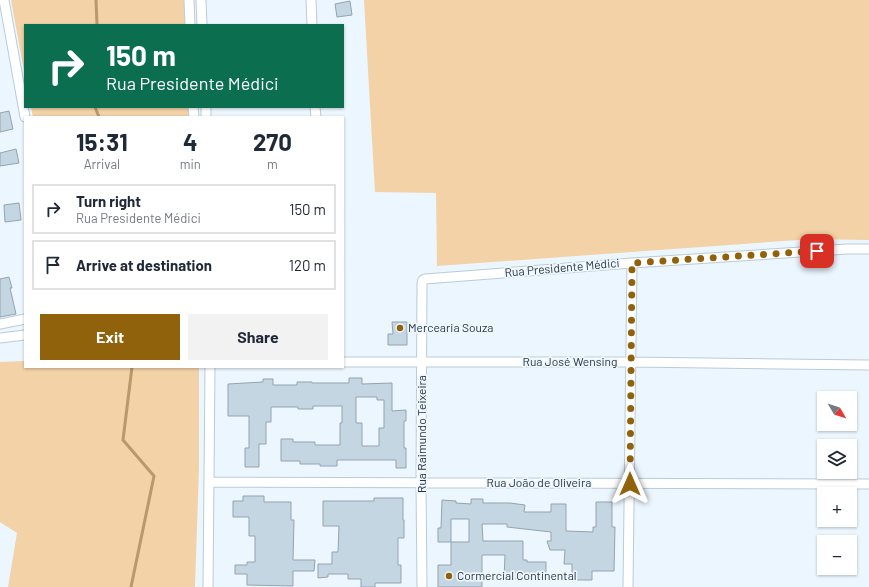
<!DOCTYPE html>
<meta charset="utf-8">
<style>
body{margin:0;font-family:Barlow,sans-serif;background:#f2f2f3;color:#1f2937;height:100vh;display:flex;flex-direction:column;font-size:15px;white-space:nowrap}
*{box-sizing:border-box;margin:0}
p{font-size:13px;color:#747a83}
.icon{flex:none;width:22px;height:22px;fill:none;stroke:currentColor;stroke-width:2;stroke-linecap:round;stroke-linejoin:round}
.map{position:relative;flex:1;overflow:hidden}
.sheet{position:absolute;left:24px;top:116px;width:320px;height:252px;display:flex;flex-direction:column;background:#fff;border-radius:0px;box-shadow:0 1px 3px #0004}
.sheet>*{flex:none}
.banner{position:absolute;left:24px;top:24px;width:320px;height:84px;border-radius:0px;box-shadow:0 1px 3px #0004;background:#0b6e4f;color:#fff;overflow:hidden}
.needle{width:26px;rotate:129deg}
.fabs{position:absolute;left:817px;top:391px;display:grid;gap:8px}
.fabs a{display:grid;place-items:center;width:40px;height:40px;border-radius:0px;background:#fff;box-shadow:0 1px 3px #0004;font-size:20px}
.pin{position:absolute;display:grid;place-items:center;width:34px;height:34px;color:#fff;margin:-17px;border-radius:8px;box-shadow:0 2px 6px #0006}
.me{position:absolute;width:44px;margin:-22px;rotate:0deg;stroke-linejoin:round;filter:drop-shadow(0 0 3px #0008)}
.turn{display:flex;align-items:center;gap:14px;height:84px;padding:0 16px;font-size:18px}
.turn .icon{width:52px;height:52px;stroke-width:2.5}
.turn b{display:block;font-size:28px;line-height:34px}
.eta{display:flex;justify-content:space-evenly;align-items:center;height:68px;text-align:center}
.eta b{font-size:24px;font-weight:700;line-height:28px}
.primary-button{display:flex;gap:8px;margin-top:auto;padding:8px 16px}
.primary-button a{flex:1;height:46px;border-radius:0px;background:#90620c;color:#fff;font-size:16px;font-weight:700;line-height:46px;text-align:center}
.primary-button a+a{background:#f2f2f3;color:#1f2937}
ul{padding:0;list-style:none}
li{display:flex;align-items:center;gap:12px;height:50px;margin:0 8px 6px;padding:0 8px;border:2px solid #e0e1e3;border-radius:0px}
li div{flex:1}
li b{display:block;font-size:15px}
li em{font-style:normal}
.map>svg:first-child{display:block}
.green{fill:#f2d2a6}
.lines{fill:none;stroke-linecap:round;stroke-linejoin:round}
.stream{stroke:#b9996c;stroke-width:3}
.building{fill:#c5d6e3;stroke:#93a3b0;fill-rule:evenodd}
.street-casing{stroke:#bacbd8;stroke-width:11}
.street{stroke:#fff;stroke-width:9}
.route{stroke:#90620c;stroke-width:7;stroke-dasharray:0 12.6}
.poi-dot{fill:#90620c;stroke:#ecf6fe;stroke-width:1.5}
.labels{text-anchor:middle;stroke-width:3.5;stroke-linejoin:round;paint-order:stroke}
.street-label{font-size:12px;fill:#2f363b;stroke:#ecf6fe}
.poi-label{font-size:12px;fill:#2f363b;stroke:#ecf6fe;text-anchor:start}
</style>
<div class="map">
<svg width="869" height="587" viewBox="0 0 869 587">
<rect width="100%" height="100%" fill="#ecf6fe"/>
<path class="green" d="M11 0H184L185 25H25V76Z
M364 0H869V240L812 239 437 266 436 193 375 192Z
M31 107H188V117H33Z
M25 361V367H199V467L195 587H8L17 533 0 522V362Z"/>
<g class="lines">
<path class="stream" d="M96 0 97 25
M95 107 99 117
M131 587 154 476 123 440 132 367"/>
</g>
<path class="building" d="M350 1 352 15 337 17 335 4Z
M9 111 13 129 0 132V113Z
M16 149 19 163 0 166V153Z
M19 203 21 220 5 222 4 205Z
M9 277 12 288H10L16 314 0 317V279Z
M392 322H407V345H388V334H393Z
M349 378H362V384L392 383V411L406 410V421H404V448H406V468H396V460H337V466H320V464H300V461H281V439H293V442H315V445H340V423H342V406H313V409H298V407H271V422H266V444H259V467H245V448H249V416H228V384L263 382V379H273V385H297V382H312V383H349ZM356 397H377V400H384V428H379V446H362V423H356Z
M243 496H264V502H291V520H294L293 560H315L314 571H293V586L247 585V574H235V565H247V562H255V536H249V517H233V501H243Z
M374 498H403V520H404V538H398V565H401V583H375V587H361V579H348V574H328V577L318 578V564H332V552H338L339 526H323V501H374Z
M471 499H483V503H510L525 505 524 512H551V504H566V531L593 532V527H596V502H612V527H615L614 571H592V580H572V564H564L565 550H550L547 541H551V532L507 527V524H482L483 541H523V560H527V562H546V578L504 579 505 555H482V587H438V565H451V542H438V528H441L442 500 456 501V503L471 504ZM451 519H469V542H451Z"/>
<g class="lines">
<g class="street-casing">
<path id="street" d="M4 0 25 117
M189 0 190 25
M201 0 202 25
M311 0 312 25
M193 107 194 117
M206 107V117
M315 107 316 117
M0 324 25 319
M0 338 25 335
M343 362H631L869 365
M209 482 869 484
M208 587 210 367
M422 587 421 482 422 283 423 280 425 279 632 263 847 249H869
M628 587 632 263"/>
</g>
<use href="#street" class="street"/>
</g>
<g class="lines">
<path class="route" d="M630 484 632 263 817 251"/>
</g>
<g class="poi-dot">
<circle cx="400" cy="328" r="4"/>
<circle cx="449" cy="576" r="4"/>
</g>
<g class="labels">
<g class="street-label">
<text transform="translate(562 268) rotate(-5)" y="4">Rua Presidente Médici</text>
<text x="570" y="366">Rua José Wensing</text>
<text transform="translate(422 434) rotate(-90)" y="4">Rua Raimundo Teixeira</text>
<text x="539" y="487">Rua João de Oliveira</text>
</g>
<g class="poi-label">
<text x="408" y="332">Mercearia Souza</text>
<text x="457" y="580">Cormercial Continental</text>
</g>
</g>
</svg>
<div class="fabs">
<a><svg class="needle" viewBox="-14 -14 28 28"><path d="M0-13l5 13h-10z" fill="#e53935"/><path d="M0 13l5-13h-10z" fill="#747a83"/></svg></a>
<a><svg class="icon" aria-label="layers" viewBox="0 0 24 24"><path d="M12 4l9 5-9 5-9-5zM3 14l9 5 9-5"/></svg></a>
<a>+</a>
<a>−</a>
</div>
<div class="pin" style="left:817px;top:251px;background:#d93025"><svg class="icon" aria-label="arrive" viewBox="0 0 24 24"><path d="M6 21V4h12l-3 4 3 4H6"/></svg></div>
<svg class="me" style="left:630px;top:484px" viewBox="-20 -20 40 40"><path d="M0-17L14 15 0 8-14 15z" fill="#90620c" stroke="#fff" stroke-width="4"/></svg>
<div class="banner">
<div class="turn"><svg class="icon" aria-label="right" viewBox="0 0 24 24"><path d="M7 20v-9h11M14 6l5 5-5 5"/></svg><div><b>150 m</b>Rua Presidente Médici</div></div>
</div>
<section class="sheet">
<div class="eta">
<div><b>15:31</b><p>Arrival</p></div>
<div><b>4</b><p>min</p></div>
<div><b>270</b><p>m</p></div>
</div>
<ul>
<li><svg class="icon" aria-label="right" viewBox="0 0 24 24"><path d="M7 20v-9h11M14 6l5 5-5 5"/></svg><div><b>Turn right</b><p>Rua Presidente Médici</p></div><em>150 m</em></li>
<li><svg class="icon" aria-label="arrive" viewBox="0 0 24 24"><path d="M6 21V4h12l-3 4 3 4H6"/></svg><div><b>Arrive at destination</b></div><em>120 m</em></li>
</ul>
<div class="primary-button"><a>Exit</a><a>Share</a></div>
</section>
</div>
